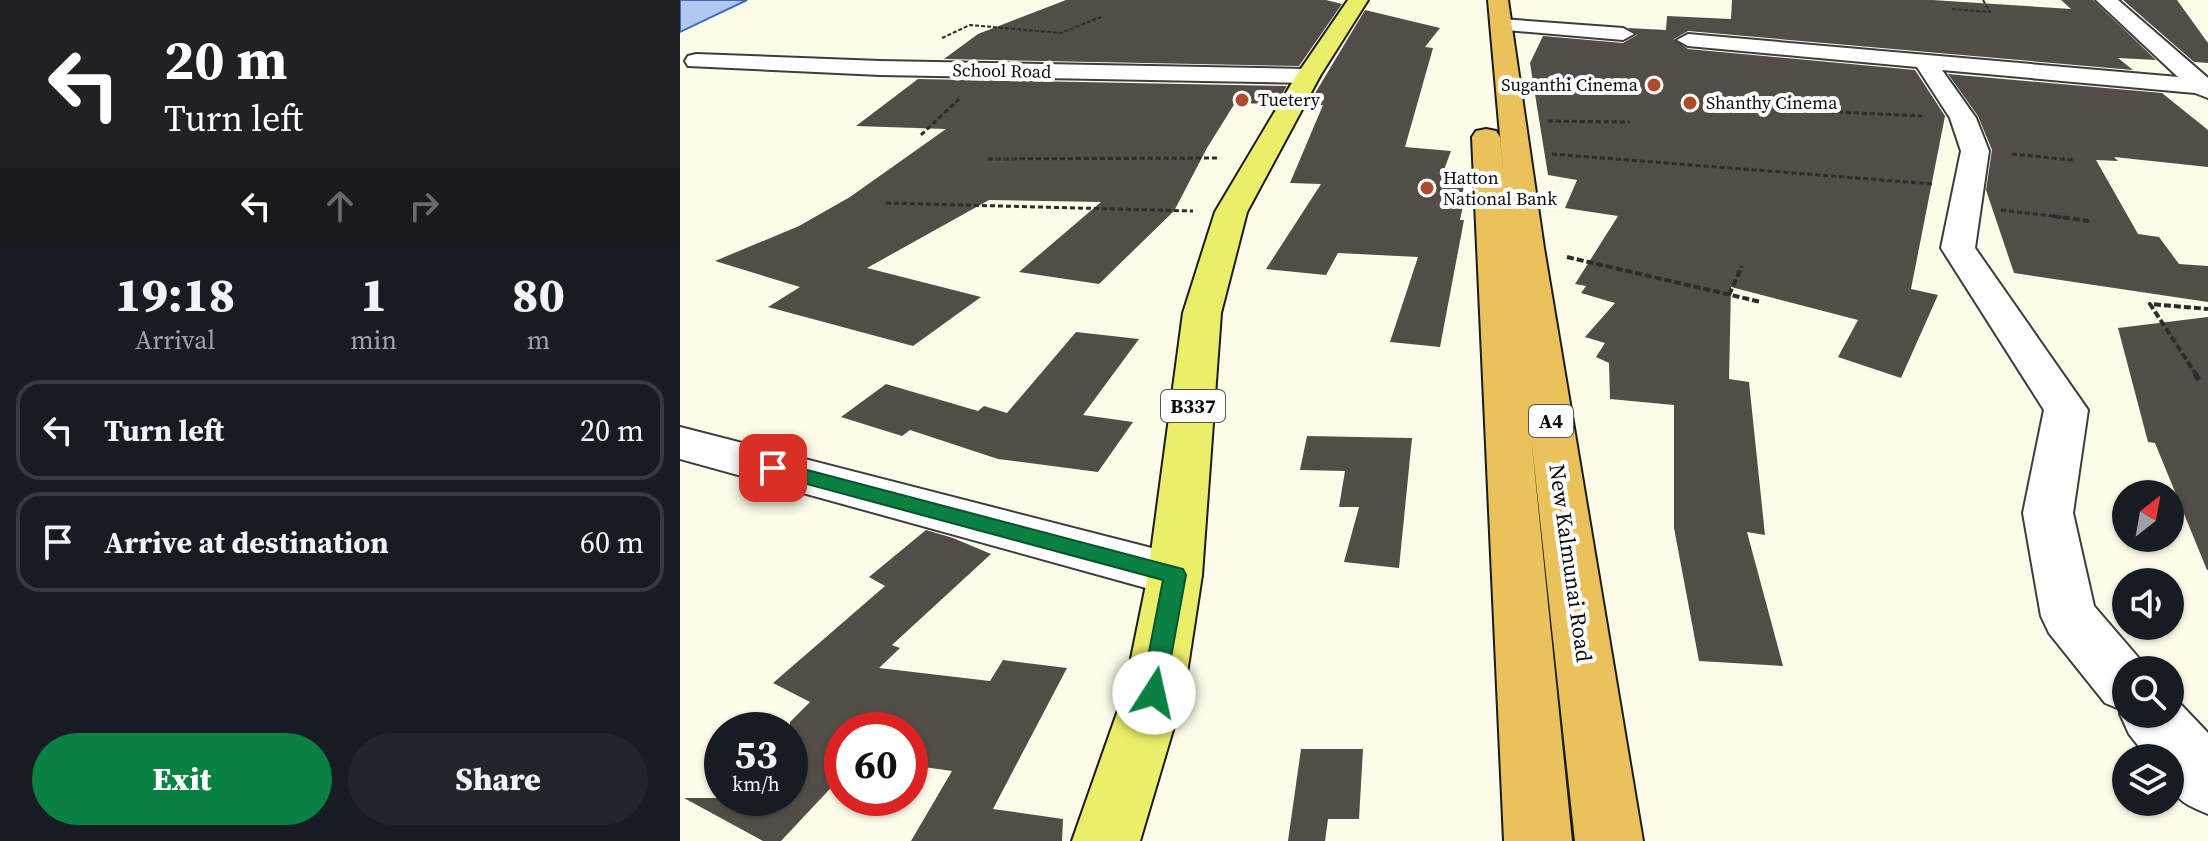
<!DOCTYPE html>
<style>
body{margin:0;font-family:"Source Serif 4",serif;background:#20242c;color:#f1f3f6;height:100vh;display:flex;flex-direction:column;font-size:30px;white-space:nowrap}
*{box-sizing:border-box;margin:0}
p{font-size:26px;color:#9ea1a6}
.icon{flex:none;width:44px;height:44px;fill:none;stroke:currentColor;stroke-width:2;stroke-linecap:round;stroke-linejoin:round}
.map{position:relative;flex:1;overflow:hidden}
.sheet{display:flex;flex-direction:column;background:#171b24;width:680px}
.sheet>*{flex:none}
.guide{background:#202124;color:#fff;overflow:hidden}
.needle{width:52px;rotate:31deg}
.fabs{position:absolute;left:1432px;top:480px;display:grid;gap:16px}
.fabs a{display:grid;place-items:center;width:72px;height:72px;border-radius:50%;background:#171b24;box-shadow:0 2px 6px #0004;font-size:40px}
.speed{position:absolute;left:24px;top:712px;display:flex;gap:16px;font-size:40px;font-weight:700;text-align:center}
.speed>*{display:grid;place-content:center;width:104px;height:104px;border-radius:50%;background:#171b24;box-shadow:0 2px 6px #0004;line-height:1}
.speed small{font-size:20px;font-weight:400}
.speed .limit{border:12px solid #d22;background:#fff;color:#111}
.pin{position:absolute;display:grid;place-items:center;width:68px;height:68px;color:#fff;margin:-34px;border-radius:16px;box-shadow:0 4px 12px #0006}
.me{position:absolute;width:88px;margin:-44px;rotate:10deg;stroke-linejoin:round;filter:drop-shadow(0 0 6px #0008)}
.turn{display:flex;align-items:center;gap:28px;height:168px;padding:0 32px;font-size:36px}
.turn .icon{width:104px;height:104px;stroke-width:2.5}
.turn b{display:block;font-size:56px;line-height:68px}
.lanes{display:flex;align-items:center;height:76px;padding:0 32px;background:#0003;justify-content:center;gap:40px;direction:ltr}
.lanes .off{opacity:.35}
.eta{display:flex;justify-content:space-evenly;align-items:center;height:136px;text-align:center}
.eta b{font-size:48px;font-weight:800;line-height:56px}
.primary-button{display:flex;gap:16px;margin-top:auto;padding:16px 32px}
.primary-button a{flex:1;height:92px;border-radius:48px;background:#0b8043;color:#fff;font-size:32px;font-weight:800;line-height:92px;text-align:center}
.primary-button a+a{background:#20242c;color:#f1f3f6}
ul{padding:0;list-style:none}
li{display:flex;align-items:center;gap:24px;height:100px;margin:0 16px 12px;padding:0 16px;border:4px solid #363941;border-radius:24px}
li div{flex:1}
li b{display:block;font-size:30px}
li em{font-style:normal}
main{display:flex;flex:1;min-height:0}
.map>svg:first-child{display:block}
.water{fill:#b1c8f1;stroke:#3e6ac2;stroke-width:2}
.building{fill:#524e47}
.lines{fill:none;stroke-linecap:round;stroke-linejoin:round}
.minor-casing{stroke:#3d3d3d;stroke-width:4}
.major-casing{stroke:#1b1b1b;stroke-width:4}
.highway-casing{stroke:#1b1b1b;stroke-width:4}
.path-far3{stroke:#2c2c2c;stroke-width:2;stroke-dasharray:4 2;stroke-linecap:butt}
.path-far2{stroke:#2c2c2c;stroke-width:3;stroke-dasharray:5 3;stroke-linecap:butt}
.path-far1{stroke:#2c2c2c;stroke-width:4;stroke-dasharray:7 3;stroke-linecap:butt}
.path{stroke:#2c2c2c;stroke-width:5;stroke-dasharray:9 4;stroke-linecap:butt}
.minor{fill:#fff;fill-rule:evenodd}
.major{fill:#ebee68;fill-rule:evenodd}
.highway{fill:#e9c25b;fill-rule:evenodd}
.route{fill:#0b8043;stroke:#07532c;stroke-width:2}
.poi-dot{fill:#af4a2d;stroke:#fff;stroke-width:3}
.labels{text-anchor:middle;stroke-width:8;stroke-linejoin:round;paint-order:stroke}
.far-street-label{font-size:18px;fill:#0a0a0a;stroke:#fff}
.far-poi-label{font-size:18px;fill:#0a0a0a;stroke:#fff;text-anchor:start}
.shield{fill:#fff;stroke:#545454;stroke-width:2}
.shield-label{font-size:20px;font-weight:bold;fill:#0a0a0a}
.street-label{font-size:22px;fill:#0a0a0a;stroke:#fff}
</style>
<main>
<section class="sheet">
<div class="guide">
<div class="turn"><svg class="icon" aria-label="left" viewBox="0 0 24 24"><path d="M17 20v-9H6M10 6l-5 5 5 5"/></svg><div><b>20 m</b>Turn left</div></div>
<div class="lanes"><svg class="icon" aria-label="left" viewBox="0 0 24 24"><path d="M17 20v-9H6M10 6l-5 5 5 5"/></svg><svg class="icon off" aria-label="ahead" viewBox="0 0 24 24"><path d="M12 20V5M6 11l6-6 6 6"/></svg><svg class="icon off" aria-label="right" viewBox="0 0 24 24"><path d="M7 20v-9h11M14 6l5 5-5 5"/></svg></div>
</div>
<div class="eta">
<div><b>19:18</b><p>Arrival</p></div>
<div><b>1</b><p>min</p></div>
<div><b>80</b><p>m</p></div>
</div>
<ul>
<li><svg class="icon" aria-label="left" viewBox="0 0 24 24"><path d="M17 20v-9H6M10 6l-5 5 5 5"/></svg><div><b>Turn left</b></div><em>20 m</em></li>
<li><svg class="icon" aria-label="arrive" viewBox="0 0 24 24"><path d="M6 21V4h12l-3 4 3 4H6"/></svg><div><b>Arrive at destination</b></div><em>60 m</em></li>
</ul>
<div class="primary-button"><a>Exit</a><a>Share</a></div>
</section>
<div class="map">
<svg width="1528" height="841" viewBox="0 0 1528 841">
<rect width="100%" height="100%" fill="#fcfde9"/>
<path class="water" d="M0 0H67L0 32Z"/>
<path class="building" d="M386 0H646L662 4 619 66 264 59 298 34Z
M1052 0H1252L1391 9 1381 0H1413L1476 60 1438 58 1453 70 1008 31 994 39 1008 49 1235 70 1265 116 1231 289 1258 295 1221 378 1158 357 1178 320 1051 287 1049 379 1069 382 1085 535 1067 532 1103 666 1019 661 994 528V405L930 399 929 363 916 357 925 343 905 337 935 303 901 293 906 286 895 284 938 216 885 208 897 180 868 175 850 63 863 36 943 43 957 35 948 28 986 30 987 16 1051 19Z
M1443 0H1497L1528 43V63L1514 62Z
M685 10 760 28 745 47 753 48 725 147 771 151 761 178 785 180 781 201H784L780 220H784L760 347 710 342 738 257 658 253 646 275 586 269 641 184 610 183 643 105H628Z
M1268 74 1482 93 1528 130V167L1434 157 1438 161 1416 160 1458 234 1479 237 1499 264 1528 266V302L1334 273 1306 190 1312 150 1298 116Z
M238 79 607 86 596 104 555 103 527 148 494 211 419 284 339 272 421 202 309 200 187 268 301 297 233 346 88 307 120 287 35 261 119 226 170 197 266 129 176 126Z
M1528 317V570H1527L1475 443 1468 442 1438 328Z
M396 332 459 339 403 415 453 422 418 472 318 459 230 430 222 436 161 417 206 384 298 411 304 406 327 413Z
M627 436 732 438 719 568 664 562 679 507H659L665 471 620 470Z
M246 530 273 538 311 554 212 645 220 648 199 668 310 681 323 660 387 668 313 809 383 819 382 841H231L272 771 230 765V730H162V776L101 841H83L4 798H110V722L130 702 93 683 205 586 189 577Z
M621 749H683L679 819H648L645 841H608Z"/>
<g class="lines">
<g class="minor-casing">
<path id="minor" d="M1416 0H1438L1528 78V98L1515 93 1262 70 1296 118 1309 151 1295 248 1408 410 1393 513 1414 606 1469 670H1446V714H1490V693L1528 733V814C1494 800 1490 795 1490 758H1468L1449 734 1440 714 1442 710 1425 703 1369 633 1361 616 1343 513 1364 410 1261 248 1281 151 1270 118 1237 67 1008 46 997 40 1008 34 1498 77Z
M821 19 943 28 954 34 943 40 814 29 811 25 814 21Z
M16 54 200 61 628 69 636 71 640 76 636 81 628 83 200 75 8 66 5 61 8 56Z
M0 427 495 554 514 560 522 575 514 590 495 596 0 459Z"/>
</g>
<g class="major-casing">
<path id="major" d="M668 0H688L640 76 567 212 541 313 522 575 504 693 460 841H392L444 693 468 575 503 313 535 212 616 76Z"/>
</g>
<g class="highway-casing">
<path id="highway" d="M808 0H828L864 248 963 841H895L851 436 892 841H824L792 137 796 131 806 129 816 131 820 137 824 180Z"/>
</g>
<path class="path-far3" d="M1272 9 1310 12 1303 0
M262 38 290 25 381 33 421 17"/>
<path class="path-far2" d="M1134 111 1242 116
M868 121 950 122
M241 135 279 99
M872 154 1253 184
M1332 154 1393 160
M308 159 540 158
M206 203 513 211
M1321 210 1389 218"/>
<path class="path-far1" d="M1373 216 1409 221
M887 257 1081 302
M1049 295 1062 266
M1517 376 1470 304 1528 309"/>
<path class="path" d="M1515 374 1519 380"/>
<use href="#minor" class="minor"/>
<use href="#major" class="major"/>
<use href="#highway" class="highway"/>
</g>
<path class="route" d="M93 461 503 569 506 575 483 701 474 705 465 701 461 693 483 580 86 473 83 468 86 463Z"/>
<g class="poi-dot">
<circle cx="974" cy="85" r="8"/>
<circle cx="562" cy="100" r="8"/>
<circle cx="1010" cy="103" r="8"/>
<circle cx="747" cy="188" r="8"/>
</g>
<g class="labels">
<g class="far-street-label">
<text transform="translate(322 71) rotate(1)" y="6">School Road</text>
</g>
<g class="far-poi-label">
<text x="958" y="91" text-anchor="end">Suganthi Cinema</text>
<text x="578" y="106">Tuetery</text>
<text x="1026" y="109">Shanthy Cinema</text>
<text x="763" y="184">Hatton<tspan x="763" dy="21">National Bank</tspan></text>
</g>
<g class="shield">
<rect x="481" y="390" width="64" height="32" rx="6"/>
<rect x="849" y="405" width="44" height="32" rx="6"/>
</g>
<g class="shield-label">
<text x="513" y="413">B337</text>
<text x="871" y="428">A4</text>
</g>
<g class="street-label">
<text transform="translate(891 563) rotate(82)" y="8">New Kalmunai Road</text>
</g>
</g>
</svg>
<div class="fabs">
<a><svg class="needle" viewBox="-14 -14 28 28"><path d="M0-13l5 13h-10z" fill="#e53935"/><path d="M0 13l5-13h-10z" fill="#9ea1a6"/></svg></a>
<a><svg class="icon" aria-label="sound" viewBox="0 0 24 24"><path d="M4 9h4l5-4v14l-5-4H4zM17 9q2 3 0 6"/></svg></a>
<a><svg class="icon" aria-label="search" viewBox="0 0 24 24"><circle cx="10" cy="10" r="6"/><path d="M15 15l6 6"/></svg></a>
<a><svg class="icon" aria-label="layers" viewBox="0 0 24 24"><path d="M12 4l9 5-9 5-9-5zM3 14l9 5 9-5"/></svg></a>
</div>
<div class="speed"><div>53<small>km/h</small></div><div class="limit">60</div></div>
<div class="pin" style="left:93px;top:468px;background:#d93025"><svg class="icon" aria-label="arrive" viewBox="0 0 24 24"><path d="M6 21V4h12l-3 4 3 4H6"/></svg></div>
<svg class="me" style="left:474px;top:693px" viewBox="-20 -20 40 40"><circle r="19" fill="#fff"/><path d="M0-13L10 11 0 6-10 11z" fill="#0b8043"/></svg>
</div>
</main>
